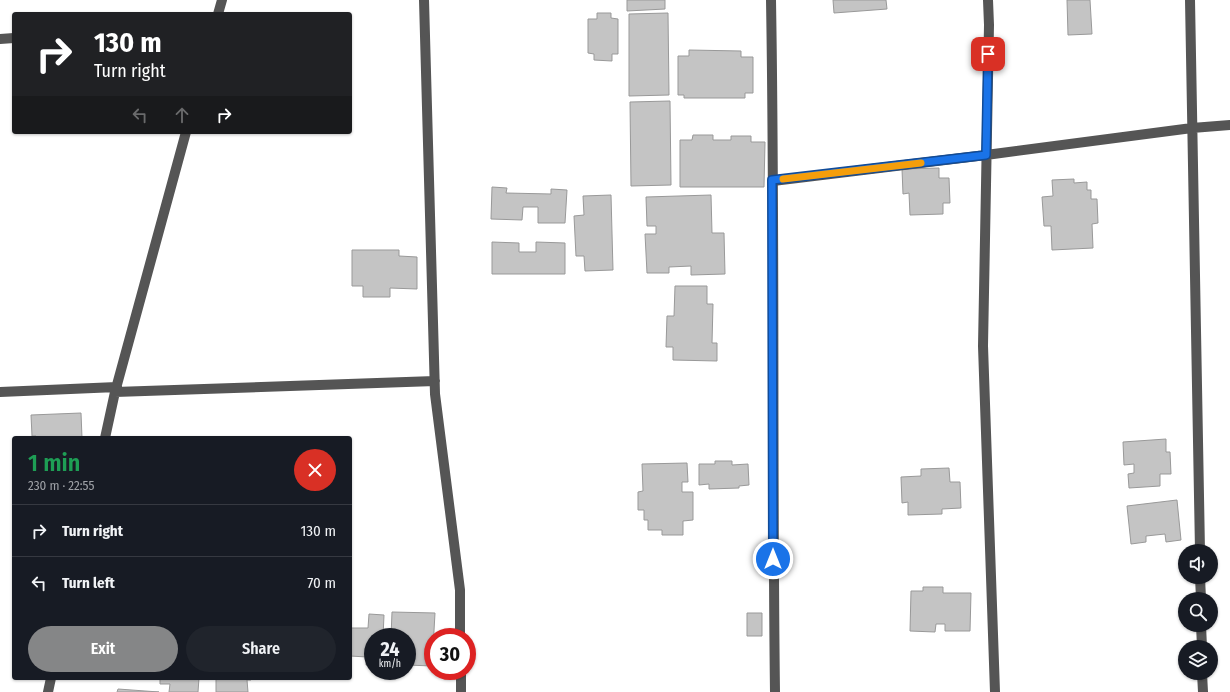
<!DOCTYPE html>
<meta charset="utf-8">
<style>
body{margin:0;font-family:"Fira Sans Condensed",sans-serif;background:#20242c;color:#f1f3f6;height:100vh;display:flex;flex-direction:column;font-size:15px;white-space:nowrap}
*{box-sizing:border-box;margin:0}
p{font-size:13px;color:#9ea1a6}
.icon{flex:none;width:22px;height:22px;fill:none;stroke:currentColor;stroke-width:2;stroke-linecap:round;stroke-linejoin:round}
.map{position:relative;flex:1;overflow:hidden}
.sheet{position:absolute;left:12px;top:436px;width:340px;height:244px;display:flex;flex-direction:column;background:#171b24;border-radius:4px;box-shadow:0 1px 3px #0004}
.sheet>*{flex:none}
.guide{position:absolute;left:12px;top:12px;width:340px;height:122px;border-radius:4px;box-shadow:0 1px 3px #0004;background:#202124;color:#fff;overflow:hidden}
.controls{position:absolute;left:1178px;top:544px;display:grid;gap:8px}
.controls a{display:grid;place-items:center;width:40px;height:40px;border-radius:50%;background:#171b24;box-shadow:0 1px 3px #0004;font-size:20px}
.speed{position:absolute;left:364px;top:628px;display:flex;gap:8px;font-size:20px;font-weight:700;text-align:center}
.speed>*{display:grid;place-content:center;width:52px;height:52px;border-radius:50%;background:#171b24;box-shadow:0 1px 3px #0004;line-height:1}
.speed small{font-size:10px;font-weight:400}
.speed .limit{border:6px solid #d22;background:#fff;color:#111}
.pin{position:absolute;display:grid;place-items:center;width:34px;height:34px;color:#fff;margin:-17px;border-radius:8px;box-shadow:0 2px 6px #0006}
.me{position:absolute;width:44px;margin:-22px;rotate:0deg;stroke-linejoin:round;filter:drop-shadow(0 0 3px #0008)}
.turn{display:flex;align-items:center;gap:14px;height:84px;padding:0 16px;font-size:18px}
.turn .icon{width:52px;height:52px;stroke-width:2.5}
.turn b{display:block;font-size:28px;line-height:34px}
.lanes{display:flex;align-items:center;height:38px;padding:0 16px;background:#0003;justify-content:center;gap:20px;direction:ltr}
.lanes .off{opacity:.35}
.round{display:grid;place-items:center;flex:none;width:42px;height:42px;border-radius:21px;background:#20242c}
.headline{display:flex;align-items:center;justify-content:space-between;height:68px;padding:0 16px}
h1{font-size:24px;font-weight:600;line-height:30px;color:#1e9e55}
.cta{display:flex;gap:8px;margin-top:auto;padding:8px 16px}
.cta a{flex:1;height:46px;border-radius:24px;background:#858687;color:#fff;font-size:16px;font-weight:600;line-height:46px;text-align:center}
.cta a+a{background:#20242c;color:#f1f3f6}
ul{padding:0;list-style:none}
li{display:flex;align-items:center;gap:12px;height:52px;padding:0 16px;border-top:1px solid #363941}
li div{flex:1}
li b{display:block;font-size:15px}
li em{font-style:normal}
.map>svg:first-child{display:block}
.building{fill:#c4c4c4;stroke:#999}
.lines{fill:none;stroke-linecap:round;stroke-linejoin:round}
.minor{stroke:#555;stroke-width:10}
.route-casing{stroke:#114b97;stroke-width:10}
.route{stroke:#1a73e8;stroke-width:7}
.slow{stroke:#f59e0b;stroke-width:7}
</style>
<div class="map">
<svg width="1230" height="692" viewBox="0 0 1230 692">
<rect width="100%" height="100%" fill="#fff"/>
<path class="building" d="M627 0H665V9L627 11Z
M833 0H886L887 9 834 13Z
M1067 0H1090L1092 34 1068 35Z
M597 13H611V18L618 19V54H612V61L594 60V54L588 53V19H597Z
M668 13 669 95 629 96V14Z
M689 50 741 51V57H753V93H745V98H684V95H678V56H689Z
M670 101 671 185 631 186 630 102Z
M693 135H713V140H731V136H751V142H765L764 187H680V140H692Z
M939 168V178H949L950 203H943V214L910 215 909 193 903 194 902 169Z
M1074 179V183L1087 182V190H1091V199H1097L1098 223 1092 224 1093 248 1052 250 1051 226H1044L1042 197 1053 196 1052 180Z
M492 187 507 188 506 193 551 194V189L567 190 565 223H538V207H523L522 220 491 219Z
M611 195 613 270 585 271 584 256H576L574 216 584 215 583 196Z
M711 195 712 233H724L725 274 691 275V266L669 267V273H647L645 234H656V226H647L646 197Z
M492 242 519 243V252H536V242L565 243V274H492Z
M352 250H399V256L417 257V289L390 288V297H363V286H352Z
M675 286H707V304H713L712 343H717V361L673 360V347H666L667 316H674Z
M81 413 82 438H36V436H32L31 415Z
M1166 439V452H1170L1171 474H1160V486L1129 488 1128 474 1134 473V464L1124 465 1123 442Z
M715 461H732V465L748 464 749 485 739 486V488L709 489V484L699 485V464H715Z
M687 463 688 482H682V492H693V520L683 521V535H662V530H648V520H644V510H638V492L643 491 642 464Z
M949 468 950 482H960L961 508 942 509V514L908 515V502L902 503 901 477 921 476V469Z
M1177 500 1181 540 1166 542 1165 534 1146 536V542L1131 544 1127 506Z
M923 587H943V593H971L970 631H945V624H936L935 632 910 631 911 591H923Z
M392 612 435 613 432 666 407 665V637H391Z
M747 613H762V636H747Z
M369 614 384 615 383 637H373V666L366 665 367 657 350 656V628H368Z
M160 678H199L198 692H169L170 684H160Z
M216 678H251V680H247L248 692H216Z
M118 689 159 692H117Z"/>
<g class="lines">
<path class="minor" d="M424 0 435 394 460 590V637
M771 0C775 231 772 461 775 692
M988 0 989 25 983 346 995 692
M1190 0 1200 551
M218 14 222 0
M0 39 14 38
M773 181 986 155 1192 128 1230 125
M0 392 117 387
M115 392 435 381
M105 438 115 392 186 132
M1200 577 1201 599
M1201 625 1202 647
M461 671V692
M1202 673 1203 692
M48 692 51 678"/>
</g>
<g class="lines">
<g class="route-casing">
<path id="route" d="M773 559 772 180 986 155 988 54"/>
</g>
<use href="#route" class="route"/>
<path class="slow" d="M783 179 921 163"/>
</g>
</svg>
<div class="controls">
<a><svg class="icon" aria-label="sound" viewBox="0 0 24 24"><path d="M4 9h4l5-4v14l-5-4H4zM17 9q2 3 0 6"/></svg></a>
<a><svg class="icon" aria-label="search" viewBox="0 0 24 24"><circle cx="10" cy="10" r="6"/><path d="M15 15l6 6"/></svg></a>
<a><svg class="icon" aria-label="layers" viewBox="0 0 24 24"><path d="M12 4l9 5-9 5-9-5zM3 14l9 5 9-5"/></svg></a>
</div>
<div class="speed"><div>24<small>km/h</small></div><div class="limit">30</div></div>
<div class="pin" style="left:988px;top:54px;background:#d93025"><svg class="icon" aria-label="arrive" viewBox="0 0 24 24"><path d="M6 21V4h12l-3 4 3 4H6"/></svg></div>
<svg class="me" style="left:773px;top:559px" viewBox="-20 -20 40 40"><circle r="17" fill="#1a73e8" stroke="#fff" stroke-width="3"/><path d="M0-11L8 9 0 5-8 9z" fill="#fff"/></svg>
<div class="guide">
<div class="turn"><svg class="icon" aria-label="right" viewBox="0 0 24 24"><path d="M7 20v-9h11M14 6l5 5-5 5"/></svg><div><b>130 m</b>Turn right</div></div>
<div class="lanes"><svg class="icon off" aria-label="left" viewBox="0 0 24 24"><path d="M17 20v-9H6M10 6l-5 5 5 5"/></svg><svg class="icon off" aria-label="ahead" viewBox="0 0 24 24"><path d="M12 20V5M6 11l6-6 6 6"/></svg><svg class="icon" aria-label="right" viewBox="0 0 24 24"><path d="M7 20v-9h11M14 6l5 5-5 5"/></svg></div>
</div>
<section class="sheet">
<div class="headline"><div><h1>1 min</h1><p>230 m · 22:55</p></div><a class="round" style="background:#d93025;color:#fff"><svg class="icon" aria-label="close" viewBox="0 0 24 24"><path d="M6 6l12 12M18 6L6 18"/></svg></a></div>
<ul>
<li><svg class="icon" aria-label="right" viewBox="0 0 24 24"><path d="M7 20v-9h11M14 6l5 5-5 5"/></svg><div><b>Turn right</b></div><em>130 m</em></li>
<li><svg class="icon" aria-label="left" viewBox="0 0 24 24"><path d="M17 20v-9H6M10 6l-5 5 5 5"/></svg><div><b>Turn left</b></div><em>70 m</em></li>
</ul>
<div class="cta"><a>Exit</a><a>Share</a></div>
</section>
</div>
